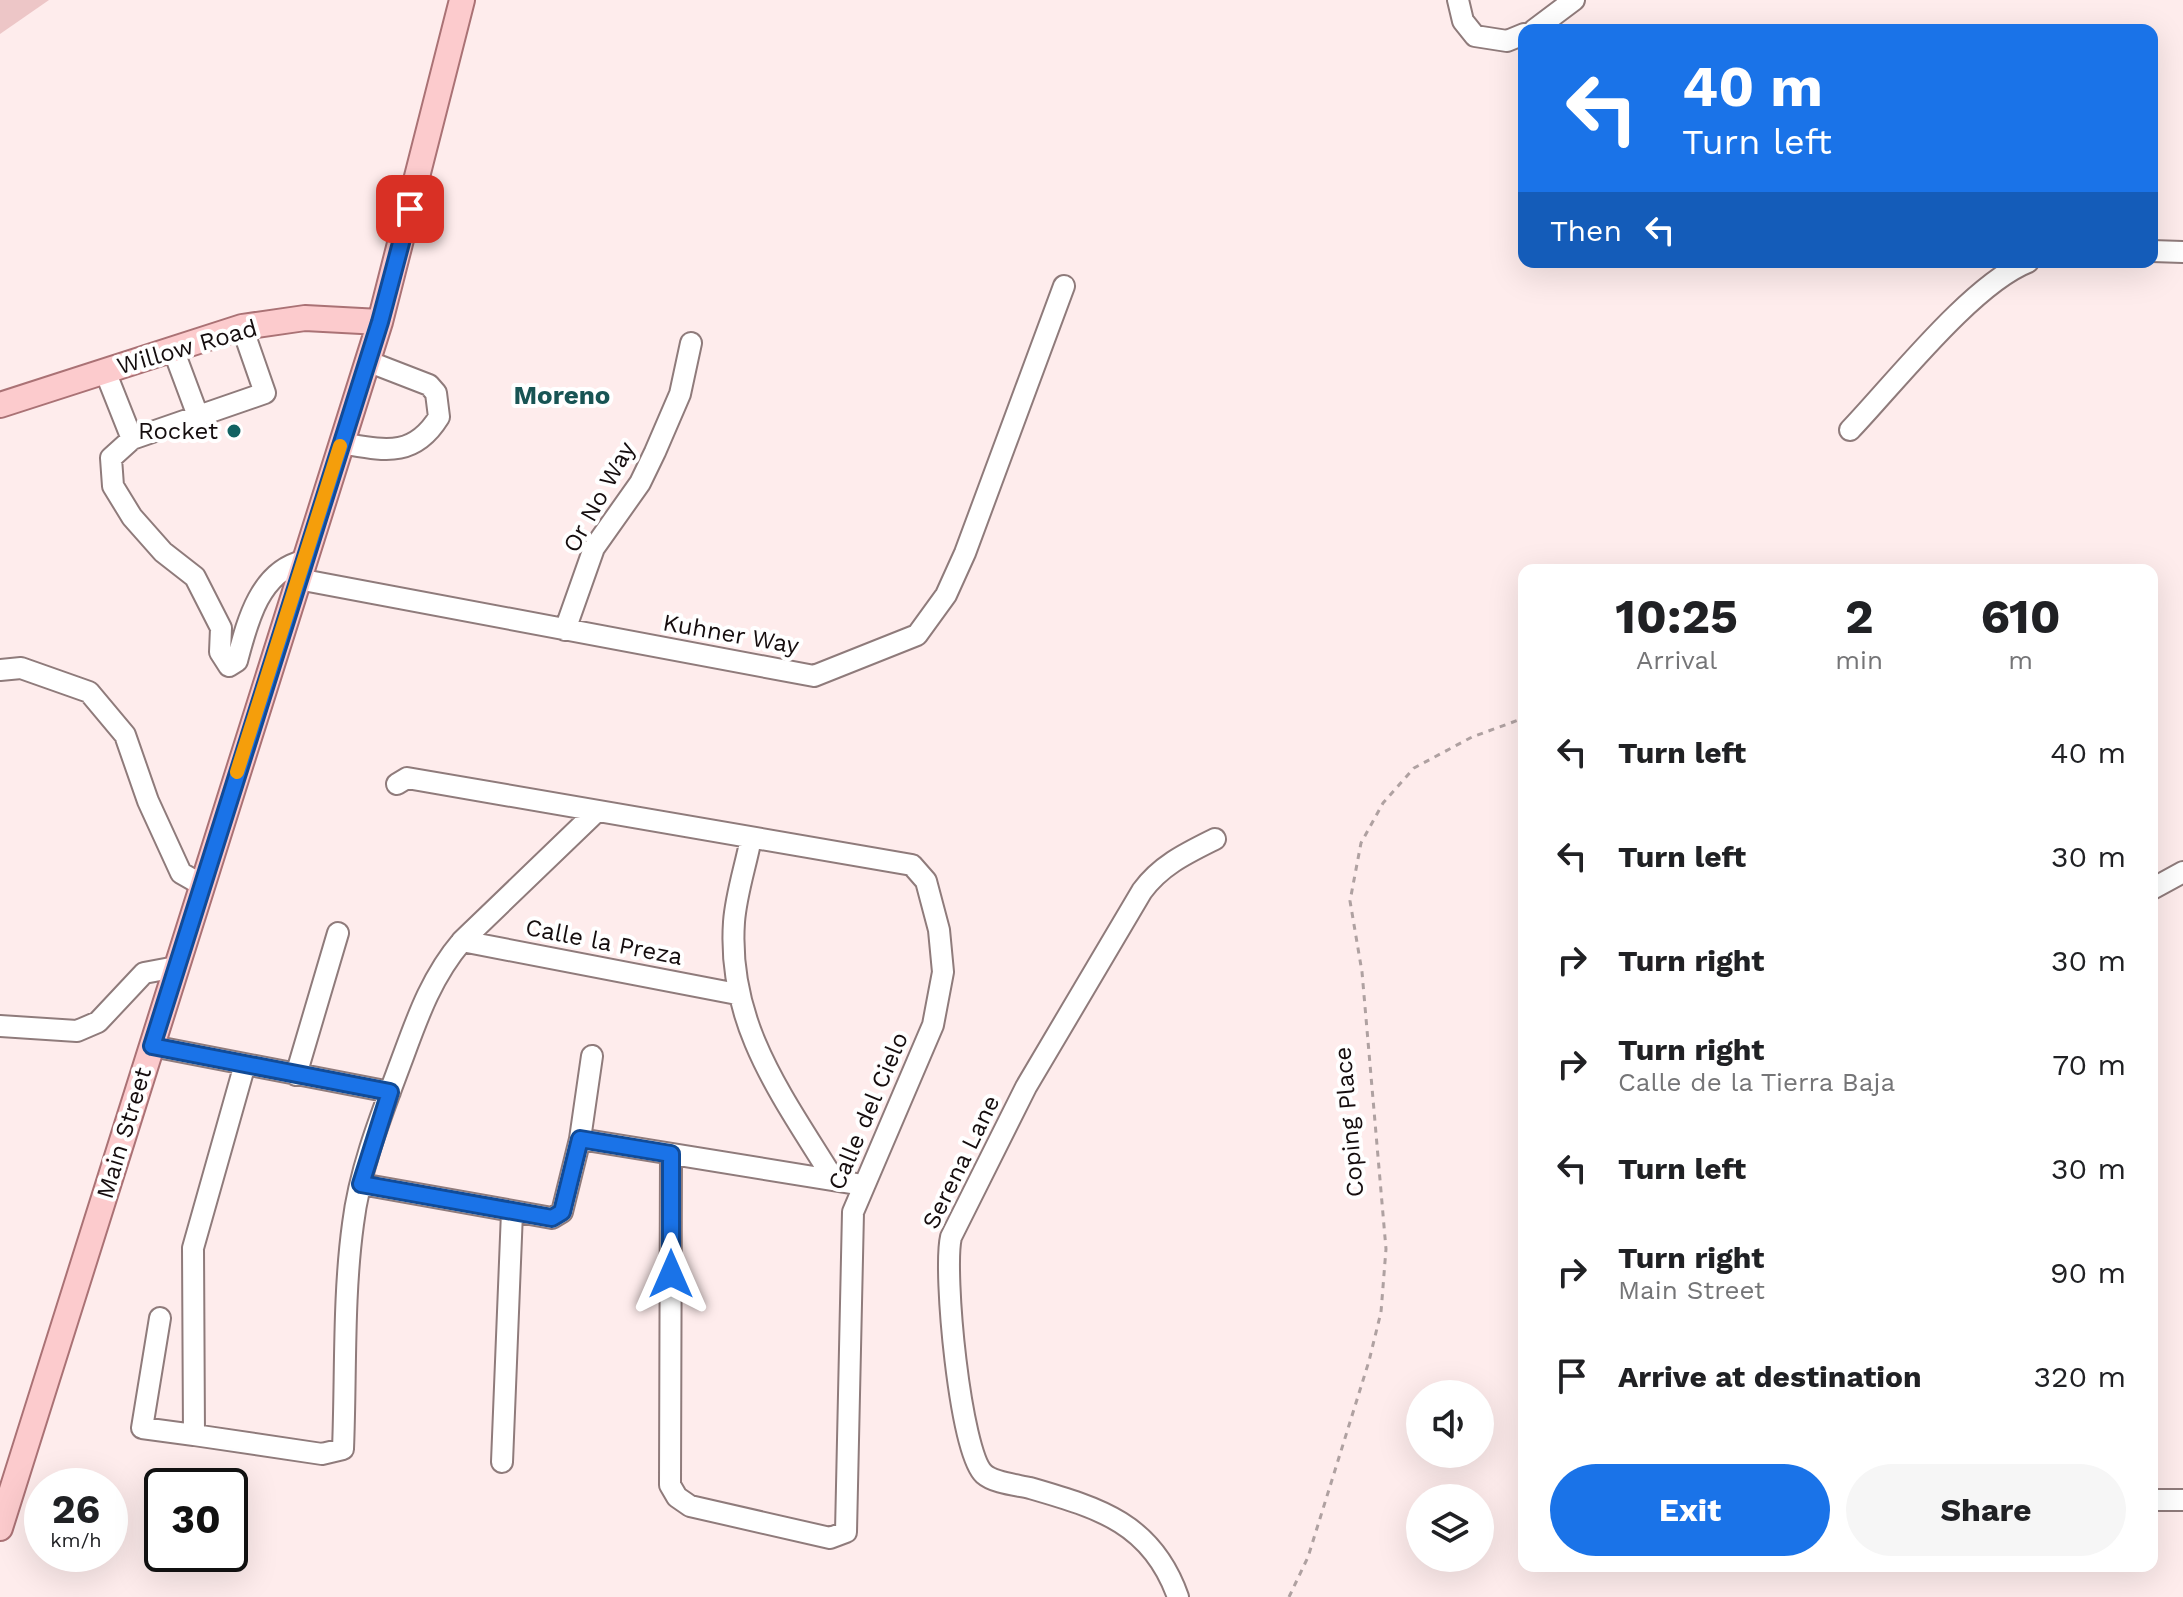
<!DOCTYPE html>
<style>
body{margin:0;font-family:"Work Sans",sans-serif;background:#f6f6f6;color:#202124;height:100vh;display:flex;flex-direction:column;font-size:30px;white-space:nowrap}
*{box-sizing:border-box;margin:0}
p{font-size:26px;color:#757577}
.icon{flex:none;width:44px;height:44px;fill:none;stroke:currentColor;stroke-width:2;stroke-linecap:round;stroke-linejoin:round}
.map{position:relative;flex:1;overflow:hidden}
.drawer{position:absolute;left:1518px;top:564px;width:640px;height:1008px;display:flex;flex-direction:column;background:#fff;border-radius:16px;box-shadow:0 8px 32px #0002}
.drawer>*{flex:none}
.guide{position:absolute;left:1518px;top:24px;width:640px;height:244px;border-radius:16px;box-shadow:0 8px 32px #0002;background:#1a73e8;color:#fff;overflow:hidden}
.fabs{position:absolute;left:1406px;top:1380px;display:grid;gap:16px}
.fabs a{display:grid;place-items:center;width:88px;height:88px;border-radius:50%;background:#fff;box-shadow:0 8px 32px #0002;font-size:40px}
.speed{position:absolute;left:24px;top:1468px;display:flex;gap:16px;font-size:40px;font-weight:700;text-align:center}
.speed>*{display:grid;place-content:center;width:104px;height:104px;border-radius:50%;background:#fff;box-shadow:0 8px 32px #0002;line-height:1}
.speed small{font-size:20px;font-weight:400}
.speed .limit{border:4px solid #111;border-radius:12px;background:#fff;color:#111}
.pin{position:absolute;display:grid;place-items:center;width:68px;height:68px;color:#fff;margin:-34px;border-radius:16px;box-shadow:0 4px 12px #0006}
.me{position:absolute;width:88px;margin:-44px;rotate:0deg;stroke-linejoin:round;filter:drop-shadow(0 0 6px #0008)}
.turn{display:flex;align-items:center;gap:28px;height:168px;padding:0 32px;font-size:36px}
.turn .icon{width:104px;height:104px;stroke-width:2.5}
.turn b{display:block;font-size:56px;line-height:68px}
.then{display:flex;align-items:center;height:76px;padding:0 32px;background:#0003;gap:16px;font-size:30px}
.eta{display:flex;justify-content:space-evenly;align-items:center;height:136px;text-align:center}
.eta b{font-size:48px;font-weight:700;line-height:56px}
.action{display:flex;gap:16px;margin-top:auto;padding:16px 32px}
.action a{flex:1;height:92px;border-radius:48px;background:#1a73e8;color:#fff;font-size:32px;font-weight:700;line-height:92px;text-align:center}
.action a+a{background:#f6f6f6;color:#202124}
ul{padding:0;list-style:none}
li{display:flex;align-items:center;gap:24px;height:104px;padding:0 32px}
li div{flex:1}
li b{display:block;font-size:30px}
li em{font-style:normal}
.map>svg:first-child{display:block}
.green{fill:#edc6c7}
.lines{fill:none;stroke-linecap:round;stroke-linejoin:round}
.minor-casing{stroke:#8f7b7b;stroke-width:24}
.major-casing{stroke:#aa7275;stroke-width:28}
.path{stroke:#afa1a1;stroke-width:3;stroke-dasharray:6 6;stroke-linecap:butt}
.minor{stroke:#fff;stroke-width:20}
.major{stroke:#fccbcd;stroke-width:24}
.route-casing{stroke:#114b97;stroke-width:20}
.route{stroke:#1a73e8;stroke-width:14}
.slow{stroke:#f59e0b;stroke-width:14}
.poi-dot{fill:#126262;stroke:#fff;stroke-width:3}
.labels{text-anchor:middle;stroke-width:8;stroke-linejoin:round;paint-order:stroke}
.street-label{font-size:24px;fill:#150d0e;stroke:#fff}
.poi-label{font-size:24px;fill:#150d0e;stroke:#fff;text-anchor:end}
.neighbourhood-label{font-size:26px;font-weight:bold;fill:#185454;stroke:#fff}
</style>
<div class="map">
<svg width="2183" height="1597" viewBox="0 0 2183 1597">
<rect width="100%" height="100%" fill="#feecec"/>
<path class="green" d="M0 0H49L0 34Z"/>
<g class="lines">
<g class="minor-casing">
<path id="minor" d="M1458 0 1463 21 1475 36 1507 41 1524 34
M1534 30 1574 0
M2152 251 2183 252
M173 349 198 416
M105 371 132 439 265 393 242 327
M1850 430C1894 384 1972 284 2028 262
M132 439 111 458 113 486 132 517 163 552 195 577 221 628 220 652 229 666 237 661C247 623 259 572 303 561
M341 443C383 450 413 459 439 417L436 393 429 385 367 361
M298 579 814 676 917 635 946 595 965 553 1064 286
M565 630 594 548 640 483 655 452 680 394 691 343
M0 670 21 668 89 692 125 735 148 801 181 873 202 885
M397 784 407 778 912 865 926 881 939 930 943 972 933 1025 853 1212 846 1532 830 1538 690 1506 677 1497 670 1485 671 1154
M751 838C746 865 736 894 734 922 727 1025 783 1097 834 1180
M2152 889 2183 872
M462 941 737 994
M0 1026 77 1031 98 1022 144 973 176 967
M152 1046 390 1092
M245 1064 193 1248 194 1435 322 1454 343 1449C346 1375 343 1297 353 1224 360 1166 384 1108 404 1054 419 1013 433 975 462 941L597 811
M296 1075 338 933
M580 1139 863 1185
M361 1184 552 1218 562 1212 580 1139 592 1056
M160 1318 142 1428 194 1435
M502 1462 512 1212
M2152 1500H2183
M1178 1597C1152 1523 1099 1508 1030 1488 1017 1485 994 1483 984 1474 960 1452 943 1271 951 1237L1026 1087 1142 891C1161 865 1187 853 1215 839"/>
</g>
<g class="major-casing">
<path id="major" d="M0 405 242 327 305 318 380 322
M0 1528 380 322 462 0"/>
</g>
<path class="path" d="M1289 1597 1308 1557 1369 1361 1381 1312 1386 1249 1362 972 1350 901 1361 843 1383 803 1414 768 1472 737 1524 718"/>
<use href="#minor" class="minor"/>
<use href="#major" class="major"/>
</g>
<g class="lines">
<g class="route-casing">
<path id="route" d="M410 209 380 322 152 1046 390 1092 361 1184 552 1218 562 1212 580 1139 671 1154V1274"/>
</g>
<use href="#route" class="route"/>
<path class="slow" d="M237 772 340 446"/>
</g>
<circle class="poi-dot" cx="234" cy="431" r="8"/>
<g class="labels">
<g class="street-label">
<text transform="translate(187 347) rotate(-16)" y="8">Willow Road</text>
<text transform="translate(599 497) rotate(-61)" y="8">Or No Way</text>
<text transform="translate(731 634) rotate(10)" y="8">Kuhner Way</text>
<text transform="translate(604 942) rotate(11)" y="8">Calle la Preza</text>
<text transform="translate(868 1111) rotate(-67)" y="8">Calle del Cielo</text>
<text transform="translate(1349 1122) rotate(-95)" y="8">Coping Place</text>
<text transform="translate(124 1133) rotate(-73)" y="8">Main Street</text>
<text transform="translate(961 1162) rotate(-64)" y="8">Serena Lane</text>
</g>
<g class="poi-label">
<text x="218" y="439">Rocket</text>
</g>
<g class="neighbourhood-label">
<text x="562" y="404">Moreno</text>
</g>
</g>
</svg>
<div class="fabs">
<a><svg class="icon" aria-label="sound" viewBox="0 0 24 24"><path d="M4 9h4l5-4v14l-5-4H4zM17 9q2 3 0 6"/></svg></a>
<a><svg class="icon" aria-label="layers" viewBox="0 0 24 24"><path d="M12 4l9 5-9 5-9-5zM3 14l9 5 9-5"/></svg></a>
</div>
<div class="speed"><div>26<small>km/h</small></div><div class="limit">30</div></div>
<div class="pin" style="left:410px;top:209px;background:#d93025"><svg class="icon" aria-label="arrive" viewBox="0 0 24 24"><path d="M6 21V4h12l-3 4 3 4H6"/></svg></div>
<svg class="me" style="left:671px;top:1274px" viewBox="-20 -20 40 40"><path d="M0-17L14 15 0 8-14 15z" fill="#1a73e8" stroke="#fff" stroke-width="4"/></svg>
<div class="guide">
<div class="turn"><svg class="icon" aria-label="left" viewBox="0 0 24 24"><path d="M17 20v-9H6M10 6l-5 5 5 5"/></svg><div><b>40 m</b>Turn left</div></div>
<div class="then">Then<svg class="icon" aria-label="left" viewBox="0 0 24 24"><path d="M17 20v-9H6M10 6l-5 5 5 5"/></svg></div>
</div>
<section class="drawer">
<div class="eta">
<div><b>10:25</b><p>Arrival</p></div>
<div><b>2</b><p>min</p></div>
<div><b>610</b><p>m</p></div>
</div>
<ul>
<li><svg class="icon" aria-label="left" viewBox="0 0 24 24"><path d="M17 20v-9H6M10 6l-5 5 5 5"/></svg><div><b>Turn left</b></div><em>40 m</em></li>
<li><svg class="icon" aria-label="left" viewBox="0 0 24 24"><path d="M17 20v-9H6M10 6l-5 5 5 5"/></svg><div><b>Turn left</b></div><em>30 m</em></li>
<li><svg class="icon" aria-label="right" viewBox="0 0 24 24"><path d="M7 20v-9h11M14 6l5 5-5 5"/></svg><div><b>Turn right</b></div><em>30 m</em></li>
<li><svg class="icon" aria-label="right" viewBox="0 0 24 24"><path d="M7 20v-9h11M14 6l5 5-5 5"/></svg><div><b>Turn right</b><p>Calle de la Tierra Baja</p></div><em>70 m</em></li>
<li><svg class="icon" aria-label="left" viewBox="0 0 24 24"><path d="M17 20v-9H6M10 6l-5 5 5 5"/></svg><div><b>Turn left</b></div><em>30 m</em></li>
<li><svg class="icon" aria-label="right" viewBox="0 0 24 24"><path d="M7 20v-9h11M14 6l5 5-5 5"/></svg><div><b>Turn right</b><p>Main Street</p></div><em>90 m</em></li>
<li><svg class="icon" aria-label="arrive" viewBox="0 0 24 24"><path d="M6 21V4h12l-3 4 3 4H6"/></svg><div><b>Arrive at destination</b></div><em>320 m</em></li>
</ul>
<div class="action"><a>Exit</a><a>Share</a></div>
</section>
</div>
